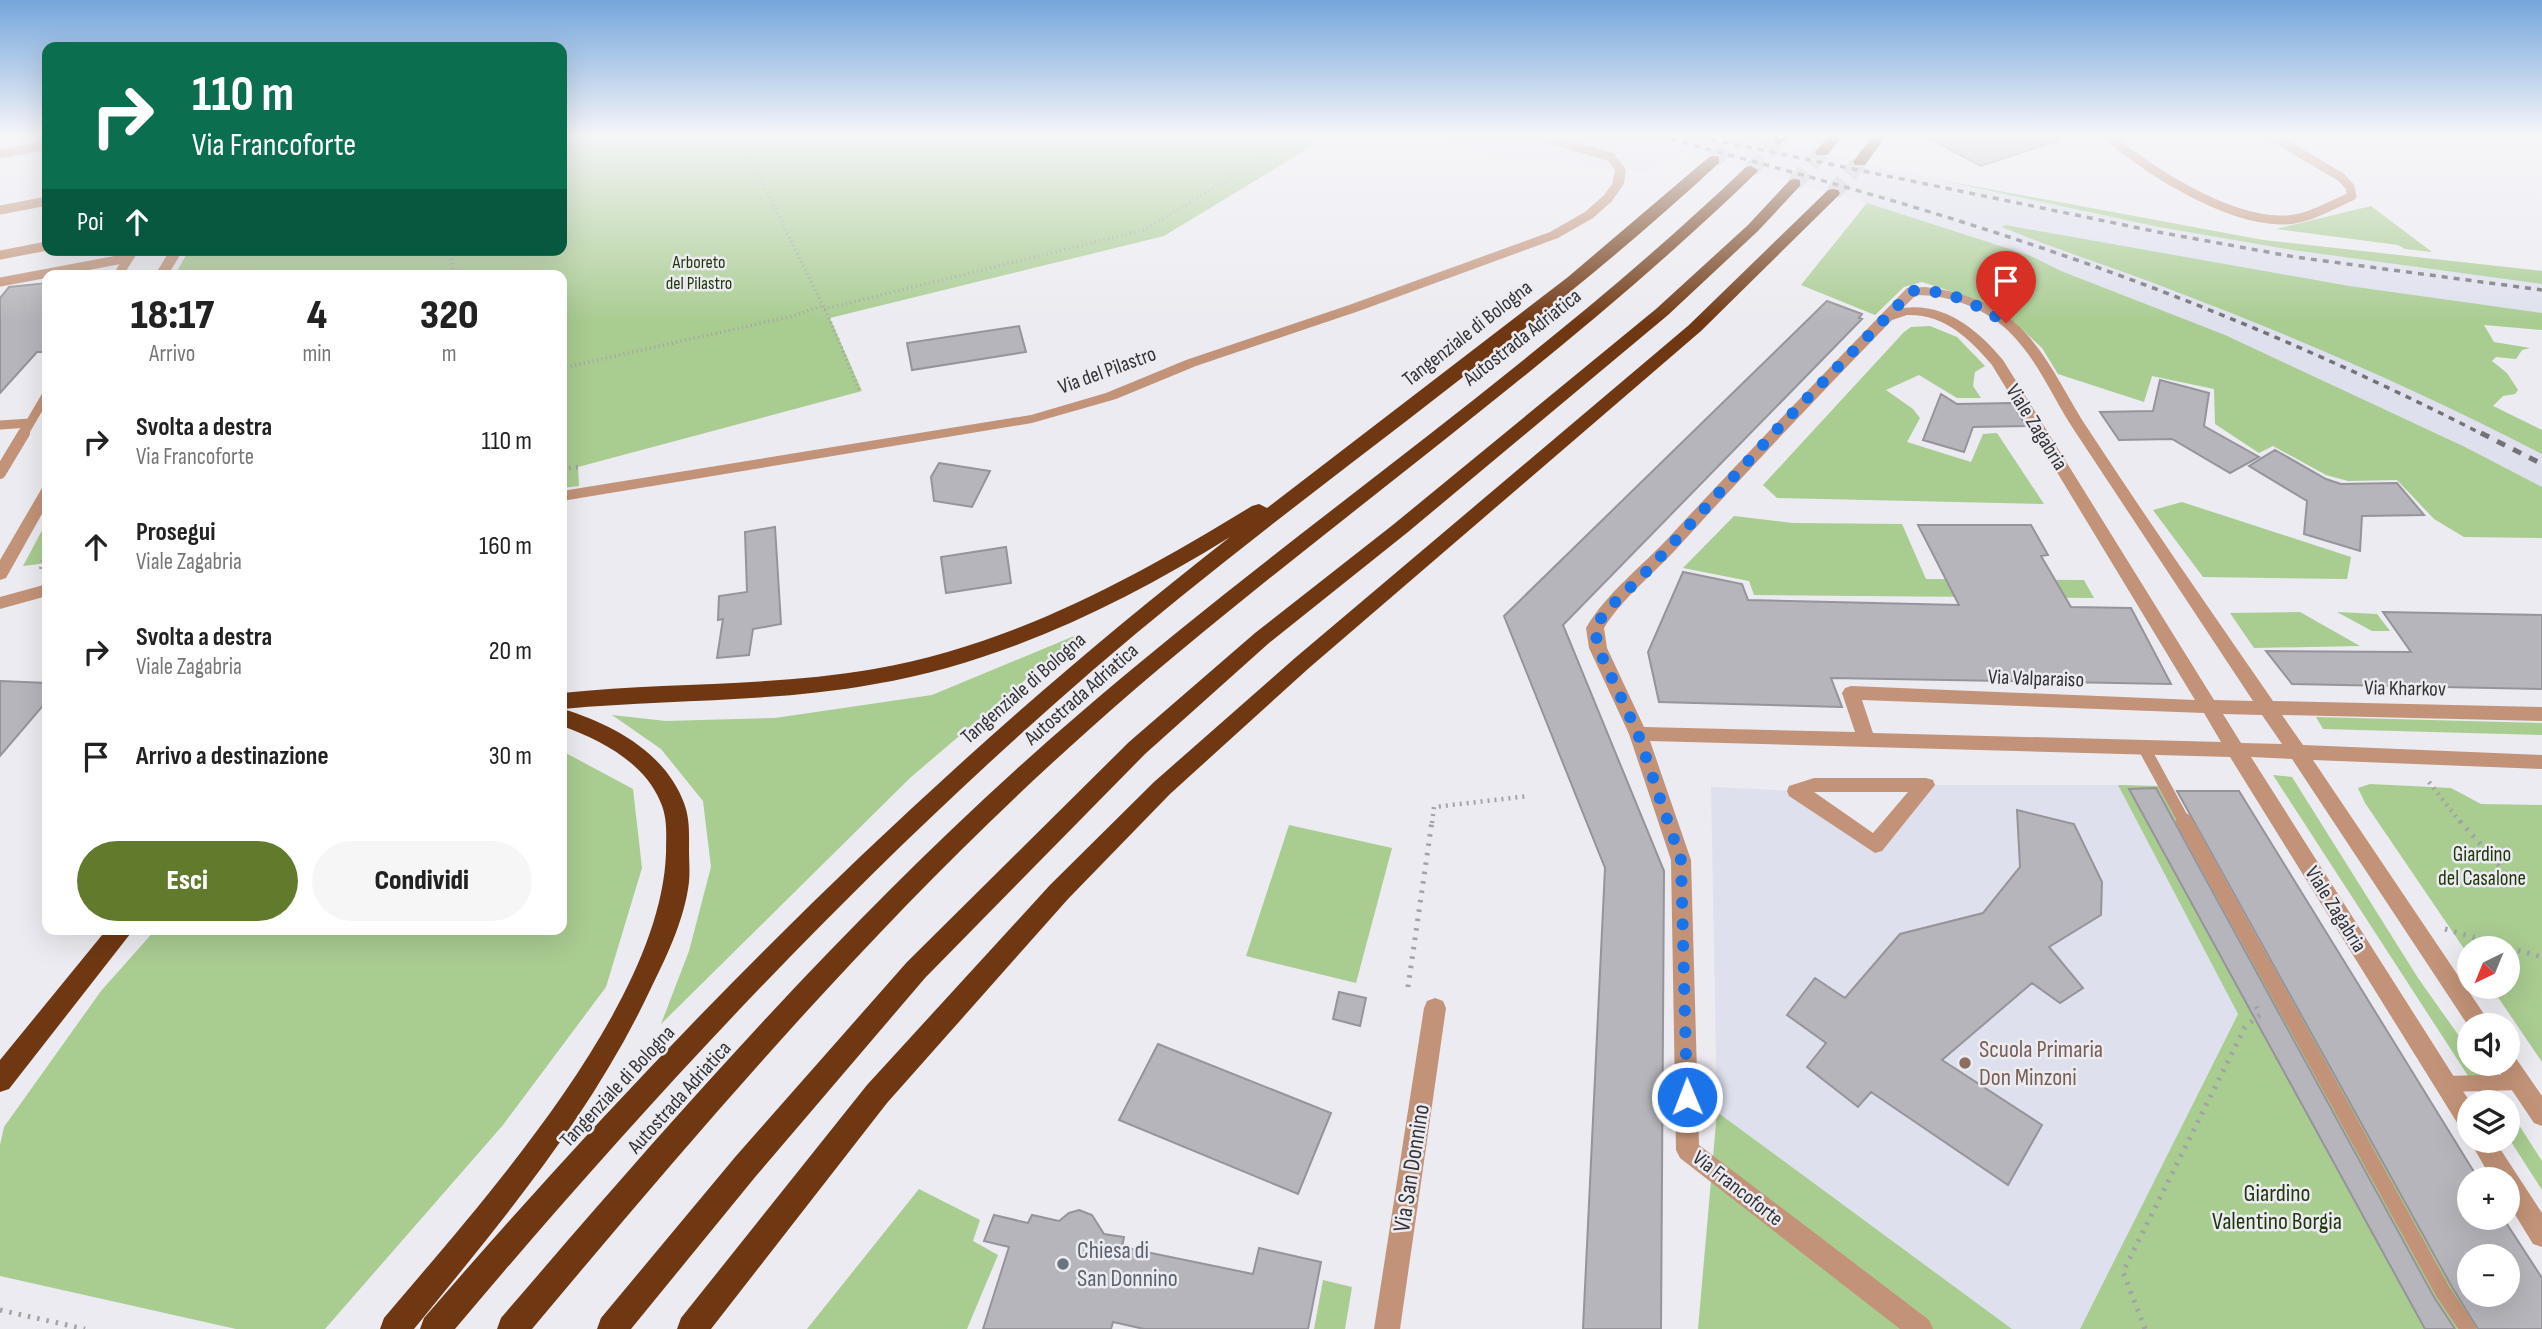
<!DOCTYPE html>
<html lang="it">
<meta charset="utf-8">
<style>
body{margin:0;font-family:"Sofia Sans Condensed",sans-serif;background:#f6f6f6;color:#222;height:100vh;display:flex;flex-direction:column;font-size:26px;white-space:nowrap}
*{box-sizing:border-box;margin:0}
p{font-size:23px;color:#767676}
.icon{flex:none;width:38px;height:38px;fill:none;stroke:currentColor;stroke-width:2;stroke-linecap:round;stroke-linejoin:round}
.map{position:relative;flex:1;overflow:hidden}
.drawer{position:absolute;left:42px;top:270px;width:525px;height:665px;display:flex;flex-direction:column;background:#fff;border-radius:14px;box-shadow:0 7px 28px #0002}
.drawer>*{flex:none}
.guide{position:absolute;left:42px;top:42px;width:525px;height:214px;border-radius:14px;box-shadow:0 7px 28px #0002;background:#0b6e4f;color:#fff;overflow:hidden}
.needle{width:46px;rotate:223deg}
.fabs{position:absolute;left:2457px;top:936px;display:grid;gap:14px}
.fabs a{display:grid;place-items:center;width:63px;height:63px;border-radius:50%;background:#fff;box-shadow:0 7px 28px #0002;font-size:35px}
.pin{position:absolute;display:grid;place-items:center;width:60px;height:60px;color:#fff;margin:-72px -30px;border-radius:50% 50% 50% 0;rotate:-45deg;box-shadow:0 0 7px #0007}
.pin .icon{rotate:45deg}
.me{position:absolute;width:77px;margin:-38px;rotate:359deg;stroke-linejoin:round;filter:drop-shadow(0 0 5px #0008)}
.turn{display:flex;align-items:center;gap:24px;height:147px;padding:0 35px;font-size:32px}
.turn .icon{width:91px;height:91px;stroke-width:2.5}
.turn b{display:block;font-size:49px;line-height:60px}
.then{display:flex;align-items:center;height:66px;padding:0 35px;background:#0003;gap:14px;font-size:26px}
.eta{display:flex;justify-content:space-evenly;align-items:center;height:119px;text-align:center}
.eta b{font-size:42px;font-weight:800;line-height:49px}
.action{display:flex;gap:14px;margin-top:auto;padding:14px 35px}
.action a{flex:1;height:80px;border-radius:42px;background:#627a2c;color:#fff;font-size:28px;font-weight:800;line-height:80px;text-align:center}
.action a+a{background:#f6f6f6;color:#222}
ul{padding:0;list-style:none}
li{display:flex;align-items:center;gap:21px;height:105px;padding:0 35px}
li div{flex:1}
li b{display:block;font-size:26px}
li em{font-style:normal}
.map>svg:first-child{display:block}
.built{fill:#dee0ed}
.green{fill:#a9cc91}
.building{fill:#b6b5bb;stroke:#96949a;stroke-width:2;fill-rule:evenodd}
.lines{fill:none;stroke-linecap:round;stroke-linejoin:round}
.motorway-tunnel{stroke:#c6c6cc;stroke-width:16;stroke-dasharray:16 8;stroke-linecap:butt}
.path-far2{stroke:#a2a2a7;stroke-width:3.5;stroke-dasharray:1 3.5;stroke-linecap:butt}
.path-far1{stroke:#a2a2a7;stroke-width:4.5;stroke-dasharray:2 5;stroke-linecap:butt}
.path{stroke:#a2a2a7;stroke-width:5;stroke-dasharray:2.5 7;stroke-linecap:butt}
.service-far2{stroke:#c29378;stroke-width:9}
.service-far1{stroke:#c29378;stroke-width:12}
.service{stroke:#c29378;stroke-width:16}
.pedestrian{fill:#c29378;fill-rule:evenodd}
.minor{fill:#c29378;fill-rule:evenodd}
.tertiary{fill:#c29378;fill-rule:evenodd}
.motorway{fill:#6f3813;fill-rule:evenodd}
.rail-far1{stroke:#737377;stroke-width:3.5;stroke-dasharray:6 6;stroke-linecap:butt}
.rail{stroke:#737377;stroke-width:5;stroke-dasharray:9 9;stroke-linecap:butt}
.route{stroke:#1a73e8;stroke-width:12;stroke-dasharray:0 21.6}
.education-dot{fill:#8d6e63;stroke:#ebebf1;stroke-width:2.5}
.worship-dot{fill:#6b7280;stroke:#ebebf1;stroke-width:2.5}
.labels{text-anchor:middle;stroke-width:5;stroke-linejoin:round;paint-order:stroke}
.far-park-label{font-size:18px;fill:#1f3609;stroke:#ebebf1}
.street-label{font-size:21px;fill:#343437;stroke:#ebebf1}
.park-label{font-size:21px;fill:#1f3609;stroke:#ebebf1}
.near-education-label{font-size:24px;fill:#785e54;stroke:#ebebf1;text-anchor:start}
.near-street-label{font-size:24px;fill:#343437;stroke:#ebebf1}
.near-park-label{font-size:24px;fill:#1f3609;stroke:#ebebf1}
.near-worship-label{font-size:24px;fill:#5b616d;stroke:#ebebf1;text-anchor:start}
</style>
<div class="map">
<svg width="2542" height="1329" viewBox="0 0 2542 1329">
<rect width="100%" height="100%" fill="#ebebf1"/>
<path class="built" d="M1422 136H1759L1891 170 2263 240 2542 271V330L2484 324 2492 405 2542 430V517L1854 220 1866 203 1684 152 1650 171 1608 169 1478 152Z
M1926 785H2118L2238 1013 2080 1329H2012L1717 1112 1711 787 1796 791 1875 845Z"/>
<path class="green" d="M562 136H1319L1301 153 1164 236 830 318 862 391 578 467 579 486 562 488V275H175L189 250H562Z
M1935 179 2263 240 2542 271V284L2293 250 2159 227Z
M1867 203 2031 256 2061 271 2225 335 2465 447 2542 487V538L2464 537 2434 519 2397 480 2348 481 2326 475 2273 446 2259 453 2215 424 2214 389 2152 376 2144 402 2058 374 2042 348 2015 323 1978 300 1922 282 1904 287 1875 315 1801 285Z
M2371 206 2432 252 2405 249 2398 245 2276 229Z
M2005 225 2349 286 2542 313V330L2484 325 2494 342 2530 348 2522 350 2516 359 2496 357 2492 361 2507 373 2518 390 2515 394 2503 396 2493 406 2542 430V454C2424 393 2301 339 2177 292 2119 269 2059 251 2002 227Z
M1930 326 1957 337 1985 366 1975 372 1973 386 1981 398H1957L1919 375 1886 390 1913 409 1920 418 1907 442 1971 462 1983 434 1997 433 2044 504 1777 498 1763 485 1904 332 1911 327Z
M2182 502 2351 557 2347 579 2203 577 2153 510Z
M1734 516 1793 523 1902 524 1926 579 2084 580 2094 598 1754 595 1749 581 1683 568Z
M47 521V563L23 566Z
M2300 612 2360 646 2254 648 2230 613Z
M2337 612 2377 614 2390 631H2372Z
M1079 634 911 777 661 1024 689 951 711 867 703 801 661 749 612 715 666 721 775 718 932 695Z
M2316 717 2542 723V735L2323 729Z
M562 751 633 789 642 868 606 987 503 1125 325 1329H236L0 1276V1145L4 1127 101 991 156 929H562Z
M2273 775 2292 777 2418 978 2469 1050V1064H2479L2504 1102H2485Z
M2370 784 2451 788 2481 804 2542 805V1062L2491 987H2508V948H2469V956L2365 803 2358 788Z
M2118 785 2160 786 2311 1025 2411 1200 2469 1287V1295L2497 1329H2080L2238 1014Z
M1289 825 1392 848 1356 983 1246 956Z
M2508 1108 2542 1161V1190L2508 1137Z
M1717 1112 2012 1329H1698Z
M919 1189 980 1220 973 1241 998 1255 967 1329H807Z
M1323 1280 1352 1287 1345 1329H1314Z"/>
<path class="building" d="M1924 136H2058L2059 140 1981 166Z
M47 283V352H37L0 393V298L9 287Z
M1827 301 1862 314 1859 318 1862 319 1563 625 1664 871 1661 1329H1583L1605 868 1504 616Z
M1019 326 1026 352 912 370 907 343Z
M2160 380 2209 393 2204 426 2259 457 2230 473 2172 439 2119 440 2100 412 2153 411Z
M1941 394 1957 404 2012 403 2026 426 1973 427 1964 452 1923 440Z
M2275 450 2326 479 2341 484 2397 483 2424 515 2362 516 2360 551 2304 534 2307 501 2249 466Z
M939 463 990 471 972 507 934 501 931 477Z
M1918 525H2031L2048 555 2041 556 2071 607 2131 608 2171 684 1831 678 1842 707 1659 702 1648 652 1683 572 1742 584 1748 600 1959 605Z
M775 527 781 624 753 629 749 655 717 658 723 619 718 620 719 596 747 592 745 532Z
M1006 547 1011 583 946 593 941 557Z
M2383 612 2542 615V689L2292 684 2266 651 2411 652Z
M0 681 47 683V701L0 756Z
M2156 788 2434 1297 2455 1329H2425L2129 789Z
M2177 791H2239L2479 1180H2469V1218H2503L2542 1278V1329H2478L2452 1287ZM2469 1256H2508V1295H2469Z
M2017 810 2074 824 2102 882 2101 915 2049 947 2083 988 2060 1003 2032 983 1942 1060 2042 1125 2008 1185 1871 1092 1858 1107 1807 1067 1826 1043 1787 1015 1815 978 1845 998 1900 934 1983 913 2020 867Z
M1339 992 1366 998 1360 1026 1333 1019Z
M1158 1044 1331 1113 1298 1194 1119 1120Z
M1079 1210 1092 1215 1104 1234 1124 1237 1122 1247 1253 1274 1259 1248 1321 1262 1308 1329H1144L1113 1322 1111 1329H983L1009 1247 984 1241 994 1215 1028 1223 1032 1215 1059 1221 1069 1213Z"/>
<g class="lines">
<path class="motorway-tunnel" d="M1714 160 1739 136
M1751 170 1779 141
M1795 183 1822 152
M1833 193 1860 162"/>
<path class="path-far2" d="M740 136 829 318 859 390
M1949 136V141
M450 250 454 275
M824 309 1144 230 1265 157 1275 136
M562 368 797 315 823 305"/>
<path class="path-far1" d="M562 469 578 467
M41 569 47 542
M2429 782 2461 823
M1432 823 1434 807 1529 796"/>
<path class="path" d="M2460 821 2504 871
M2445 929 2542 957
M1408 987 1432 821
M0 1310 85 1329
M2145 1329 2123 1272 2245 1027 2260 1015 2254 1003"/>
<path class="service-far2" d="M1539 136 1611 157 1620 169
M2114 136 2110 138C2151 172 2225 219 2280 220 2305 221 2330 206 2352 196L2350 187 2341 177 2271 136
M0 154 47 145
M0 210 47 201
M0 255 47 246
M118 275 134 250
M0 282 128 258
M0 425 30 423
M23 435 47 394"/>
<path class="service-far1" d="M0 473 24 433
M2143 746 2185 823"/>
<path class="service" d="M2184 821 2443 1292 2468 1329
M2446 1084 2520 1082"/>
<path class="pedestrian" d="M1814 778H1926L1933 780 1935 785 1882 851 1875 853 1789 796 1787 791 1789 786ZM1814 792H1908L1873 833Z"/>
<path class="minor" d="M1616 167 1626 169 1624 184 1612 201 1593 218 1558 238 1359 311 1196 366 1116 399 1032 423 562 501V491L1031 415 1106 393 1186 360 1349 305 1550 232 1585 212 1604 195 1612 184Z
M1925 287C1957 291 1988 300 2013 321 2047 350 2064 393 2088 429 2148 521 2211 611 2273 701L2542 707V721L2282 715 2303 745 2542 755V769L2313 760 2492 1026 2469 1027 2292 759 2251 757 2470 1102 2469 1132 2461 1129 2230 757 1650 741 1691 860 1699 1145 1929 1320 1933 1329H1900L1680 1158 1676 1150 1671 860 1629 734 1589 648 1586 628C1607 592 1644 565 1672 534 1749 451 1828 369 1907 288ZM1916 295C1947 295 1980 306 2004 327 2037 356 2052 398 2076 433 2135 522 2194 612 2253 701L2214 700 2003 360C1978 330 1945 302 1903 308ZM1907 315C1944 314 1969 338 1992 365L2195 700 1851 686 1845 688 1842 693 1855 732 1644 727 1607 648 1604 628C1623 597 1655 573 1679 546 1749 469 1820 394 1892 320ZM1862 700 2204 713 2221 742 1873 733ZM2223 714 2262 715 2282 744 2241 743Z
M47 584V596L0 609V597Z
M1435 998 1443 1001 1446 1008 1400 1329H1374L1424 1008 1427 1001Z
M2508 1054 2515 1057 2542 1096V1126L2534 1123 2499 1071 2496 1064H2508Z
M2470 1141H2495L2542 1213V1247L2533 1244 2508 1203V1180H2492Z"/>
<path class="tertiary" d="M170 250H183L168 275H155Z
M47 487V505L6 578 0 580V560L42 488Z"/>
<path class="motorway" d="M1777 136H1791L1779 145 1772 141Z
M1829 136H1843L1827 155H1817L1815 152Z
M1872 136H1886L1865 165H1855L1853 162Z
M1714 156 1719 157V163C1523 345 1296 495 1093 670 861 871 652 1095 455 1329H420L424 1318C669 1034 933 768 1230 537 1120 605 1003 662 875 684 772 703 666 699 563 709 612 724 665 752 684 803 690 819 689 833 689 850 689 860 690 871 689 882 685 917 668 954 652 986 593 1113 502 1221 414 1329H380L384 1318C480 1204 661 1006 666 853 666 835 668 818 660 801 644 762 599 739 562 726V693C665 682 771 687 874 669 1013 645 1134 578 1252 506L1259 504 1267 508 1568 277 1709 157Z
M1751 166 1758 170 1756 173C1549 374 1307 536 1092 727 886 910 708 1119 532 1329H497L501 1318C683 1106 867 896 1079 714 1297 526 1538 366 1746 167Z
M1795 179 1800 180V186L1758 231 1668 315 1408 532 1269 643 1145 754 925 978 756 1176 631 1329H597L601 1318 736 1156 907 962 1129 742 1255 633 1394 524 1656 309 1748 225 1790 180Z
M1833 189 1838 190 1840 193 1838 196 1701 331 1309 668 1170 794 1068 899 887 1103 711 1329H677L681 1318 867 1085 1050 885 1154 782 1295 658 1689 325 1828 190Z
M107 929H134L9 1089 0 1092V1060Z"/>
<path class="rail-far1" d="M1659 136C1778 168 1898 200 2015 239 2176 292 2334 358 2484 435
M1699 137 2158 232 2295 257 2542 290"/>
<path class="rail" d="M2481 433 2542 464"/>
</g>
<linearGradient id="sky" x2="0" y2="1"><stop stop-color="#75a6db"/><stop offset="0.42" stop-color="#f6f6f9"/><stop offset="1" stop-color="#f6f6f9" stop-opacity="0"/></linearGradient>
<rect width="2542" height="322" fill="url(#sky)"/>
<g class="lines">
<path class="route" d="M1687 1097 1681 860 1638 734 1598 648 1595 628 1605 612 1650 568 1784 422 1912 291C1946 288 1978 305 2006 323"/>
</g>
<circle class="education-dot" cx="1965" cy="1063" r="7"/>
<circle class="worship-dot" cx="1063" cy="1264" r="7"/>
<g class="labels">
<g class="far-park-label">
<text x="699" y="268">Arboreto<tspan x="699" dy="21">del Pilastro</tspan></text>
</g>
<g class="street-label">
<text transform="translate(1467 333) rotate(-38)" y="7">Tangenziale di Bologna</text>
<text transform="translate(1522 337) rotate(-38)" y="7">Autostrada Adriatica</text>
<text transform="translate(1107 370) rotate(-20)" y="7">Via del Pilastro</text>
<text transform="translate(2037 427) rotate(58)" y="7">Viale Zagabria</text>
<text transform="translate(2036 678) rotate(2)" y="7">Via Valparaiso</text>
<text transform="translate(1023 688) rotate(-41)" y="7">Tangenziale di Bologna</text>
<text transform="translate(2405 688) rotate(1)" y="7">Via Kharkov</text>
<text transform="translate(1081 694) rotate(-41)" y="7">Autostrada Adriatica</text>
<text transform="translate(2336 909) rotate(58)" y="7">Viale Zagabria</text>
<text transform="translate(617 1086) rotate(-47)" y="7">Tangenziale di Bologna</text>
<text transform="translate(679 1097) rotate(-48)" y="7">Autostrada Adriatica</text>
<text transform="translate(1738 1188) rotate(38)" y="7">Via Francoforte</text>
</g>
<g class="park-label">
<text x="2482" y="861">Giardino<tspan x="2482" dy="24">del Casalone</tspan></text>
</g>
<g class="near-education-label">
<text x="1979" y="1057">Scuola Primaria<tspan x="1979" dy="28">Don Minzoni</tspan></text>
</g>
<g class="near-street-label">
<text transform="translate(1411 1168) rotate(-81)" y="8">Via San Donnino</text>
</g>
<g class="near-park-label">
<text x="2277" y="1201">Giardino<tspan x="2277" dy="28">Valentino Borgia</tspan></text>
</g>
<g class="near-worship-label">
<text x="1077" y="1258">Chiesa di<tspan x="1077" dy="28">San Donnino</tspan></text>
</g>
</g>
</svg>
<div class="fabs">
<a><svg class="needle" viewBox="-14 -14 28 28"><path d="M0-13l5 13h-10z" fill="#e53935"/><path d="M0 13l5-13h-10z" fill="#767676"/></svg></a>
<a><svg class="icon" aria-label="sound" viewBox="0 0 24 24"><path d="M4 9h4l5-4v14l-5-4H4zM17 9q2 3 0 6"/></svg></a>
<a><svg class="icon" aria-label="layers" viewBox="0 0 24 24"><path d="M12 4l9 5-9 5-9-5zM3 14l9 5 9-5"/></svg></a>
<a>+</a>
<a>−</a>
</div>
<div class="pin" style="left:2006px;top:323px;background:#d93025"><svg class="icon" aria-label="arrive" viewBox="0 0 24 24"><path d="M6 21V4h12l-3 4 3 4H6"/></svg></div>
<svg class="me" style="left:1687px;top:1097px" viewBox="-20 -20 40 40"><circle r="17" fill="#1a73e8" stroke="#fff" stroke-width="3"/><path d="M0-11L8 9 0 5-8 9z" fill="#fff"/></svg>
<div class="guide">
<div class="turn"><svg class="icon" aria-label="right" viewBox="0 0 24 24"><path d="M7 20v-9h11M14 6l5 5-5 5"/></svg><div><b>110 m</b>Via Francoforte</div></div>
<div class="then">Poi<svg class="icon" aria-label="ahead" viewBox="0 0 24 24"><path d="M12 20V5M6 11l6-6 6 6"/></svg></div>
</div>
<section class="drawer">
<div class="eta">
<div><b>18:17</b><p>Arrivo</p></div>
<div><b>4</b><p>min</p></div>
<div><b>320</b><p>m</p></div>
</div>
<ul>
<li><svg class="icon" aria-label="right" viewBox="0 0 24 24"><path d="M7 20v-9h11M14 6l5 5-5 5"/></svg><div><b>Svolta a destra</b><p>Via Francoforte</p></div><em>110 m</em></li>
<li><svg class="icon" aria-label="ahead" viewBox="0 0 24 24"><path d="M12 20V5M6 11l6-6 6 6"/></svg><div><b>Prosegui</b><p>Viale Zagabria</p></div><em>160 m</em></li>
<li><svg class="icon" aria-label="right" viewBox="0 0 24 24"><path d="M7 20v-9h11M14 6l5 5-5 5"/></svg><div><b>Svolta a destra</b><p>Viale Zagabria</p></div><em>20 m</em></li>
<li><svg class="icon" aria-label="arrive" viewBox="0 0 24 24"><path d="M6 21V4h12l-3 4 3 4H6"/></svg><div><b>Arrivo a destinazione</b></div><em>30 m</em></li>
</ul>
<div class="action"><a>Esci</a><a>Condividi</a></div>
</section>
</div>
